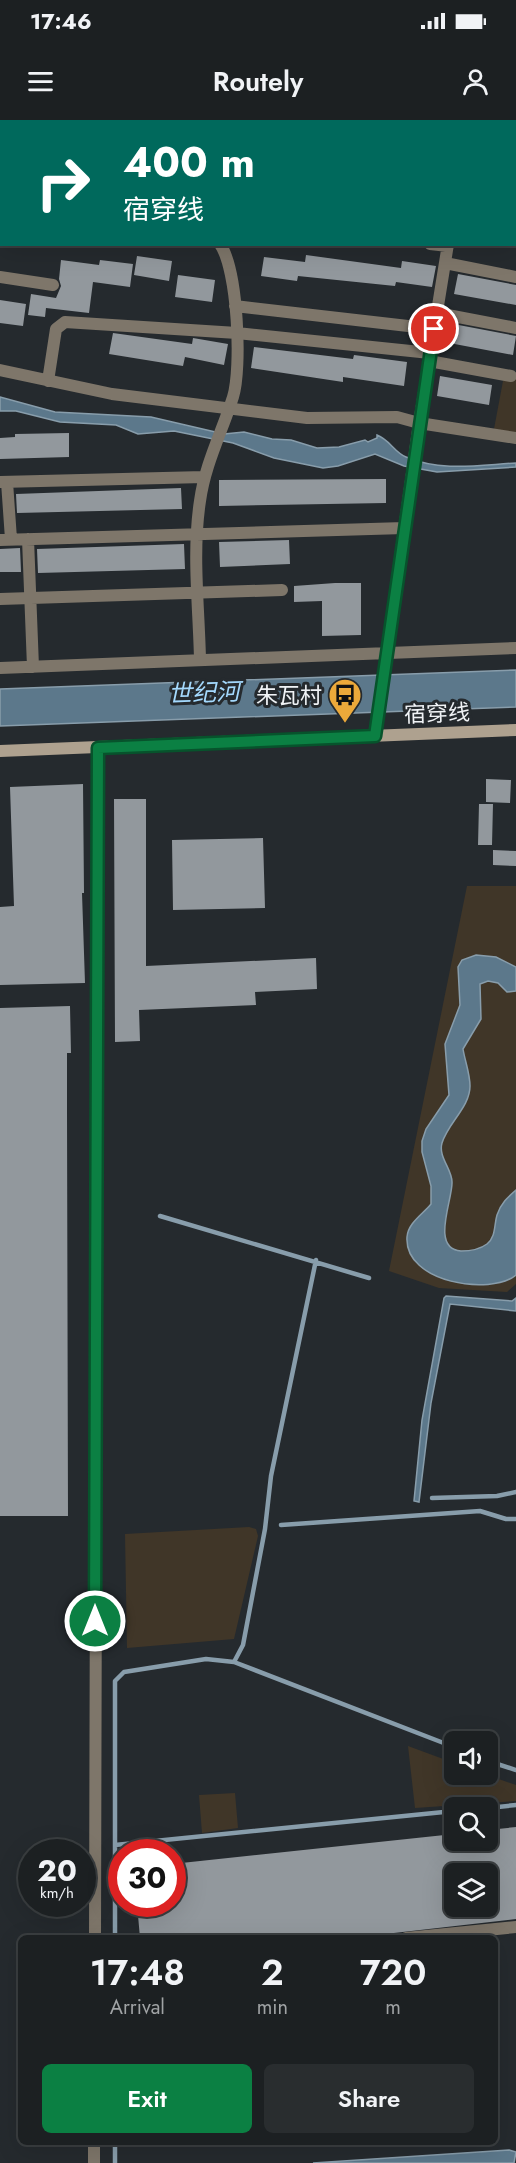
<!DOCTYPE html>
<meta charset="utf-8">
<style>
body{margin:0;font-family:Jost,"Noto Sans SC",sans-serif;background:#292d2f;color:#f1f3f6;height:100vh;display:flex;flex-direction:column;font-size:22px;white-space:nowrap}
*{box-sizing:border-box;margin:0}
p{font-size:20px;color:#a0a3a5}
.icon{flex:none;width:33px;height:33px;fill:none;stroke:currentColor;stroke-width:2;stroke-linecap:round;stroke-linejoin:round}
.map{position:relative;flex:1;overflow:hidden}
.sheet{position:absolute;left:18px;top:1815px;width:480px;height:210px;display:flex;flex-direction:column;background:#1c2022;border-radius:9px;box-shadow:0 6px 24px #0002,0 0 0 2px #3a3e40}
.sheet>*{flex:none}
.top-card{position:absolute;left:0px;top:0px;width:516px;height:126px;box-shadow:0 6px 24px #0002,0 0 0 2px #3a3e40;background:#00695c;color:#fff;overflow:hidden}
.fabs{position:absolute;left:444px;top:1611px;display:grid;gap:12px}
.fabs a{display:grid;place-items:center;width:54px;height:54px;border-radius:9px;background:#1c2022;box-shadow:0 6px 24px #0002,0 0 0 2px #3a3e40;font-size:30px}
.speed{position:absolute;left:18px;top:1719px;display:flex;gap:12px;font-size:30px;font-weight:700;text-align:center}
.speed>*{display:grid;place-content:center;width:78px;height:78px;border-radius:50%;background:#1c2022;box-shadow:0 6px 24px #0002,0 0 0 2px #3a3e40;line-height:1}
.speed small{font-size:15px;font-weight:400}
.speed .limit{border:9px solid #d22;background:#fff;color:#111}
.pin{position:absolute;display:grid;place-items:center;width:51px;height:51px;color:#fff;margin:-26px;border:3px solid #fff;border-radius:50%;box-shadow:0 2px 6px #0007}
.me{position:absolute;width:66px;margin:-33px;rotate:0deg;stroke-linejoin:round;filter:drop-shadow(0 0 4px #0008)}
.turn{display:flex;align-items:center;gap:21px;height:126px;padding:0 24px;font-size:27px}
.turn .icon{width:78px;height:78px;stroke-width:2.5}
.turn b{display:block;font-size:42px;line-height:51px}
.eta{display:flex;justify-content:space-evenly;align-items:center;height:102px;text-align:center}
.eta b{font-size:36px;font-weight:600;line-height:42px}
.action{display:flex;gap:12px;margin-top:auto;padding:12px 24px}
.action a{flex:1;height:69px;border-radius:9px;background:#0b8043;color:#fff;font-size:24px;font-weight:600;line-height:69px;text-align:center}
.action a+a{background:#292d2f;color:#f1f3f6}
.status{display:flex;justify-content:space-between;align-items:center;height:42px;padding:0 30px;background:#1c2022;direction:ltr}
.status svg{height:16px;fill:currentColor}
header{display:flex;justify-content:space-between;align-items:center;height:78px;padding:0 24px;background:#1c2022;font-size:27px;font-weight:600}
.map>svg:first-child{display:block}
.green{fill:#403628}
.water{fill:#5c788b;stroke:#889dab;stroke-width:1.5}
.lines{fill:none;stroke-linecap:round;stroke-linejoin:round}
.stream{stroke:#889dab;stroke-width:4.5}
.building{fill:#92989d;fill-rule:evenodd}
.minor{stroke:#7e766a;stroke-width:12}
.secondary{stroke:#aea18f;stroke-width:12}
.route-casing{stroke:#07532c;stroke-width:15}
.route{stroke:#0b8043;stroke-width:10}
.labels{text-anchor:middle;stroke-width:6;stroke-linejoin:round;paint-order:stroke}
.poi-label{font-size:22px;fill:#f0f3f6;stroke:#252a2e;text-anchor:end}
.street-label{font-size:22px;fill:#f0f3f6;stroke:#252a2e}
.water-label{font-size:24px;font-style:italic;fill:#a4d9fd;stroke:#252a2e}
</style>
<div class="status"><b>17:46</b><svg viewBox="0 0 49 12"><path d="M0 12V9h3v3zM5 12V6h3v6zM10 12V3h3v9zM15 12V0h3v12zM26 1h20v11H26zM47 4h2v5h-2z"/></svg></div>
<header><svg class="icon" aria-label="menu" viewBox="0 0 24 24"><path d="M4 6h16M4 12h16M4 18h16"/></svg>Routely<svg class="icon" aria-label="person" viewBox="0 0 24 24"><circle cx="12" cy="8" r="4"/><path d="M4 21q1-7 8-7t8 7"/></svg></header>
<div class="map">
<svg width="516" height="2043" viewBox="0 0 516 2043">
<rect width="100%" height="100%" fill="#252a2e"/>
<path class="green" d="M516 259V313L494 309 503 261Z
M467 766H516V1164L507 1172 439 1168 389 1151Z
M249 1407 256 1409 258 1416 234 1519 127 1528 125 1414Z
M408 1626 454 1643V1654L487 1655 516 1665V1681L415 1688Z
M235 1673 238 1708 202 1713 199 1675Z"/>
<path class="water" d="M0 277 55 292 151 297 224 314 244 312 272 319 291 320 317 328 339 327 365 320 368 322 377 318V315C390 320 394 332 406 337 441 352 479 345 516 343V347L437 352 404 346 375 334 338 346 323 348 274 338 233 323 174 311 138 314 116 305 60 302 16 291H0Z
M516 550V587L0 606V569Z
M476 835 496 837 516 847V871L507 872 498 863 488 861 480 864 481 899 463 929C465 941 470 954 470 966 470 987 448 1003 442 1023 438 1037 452 1049 452 1062 453 1079 430 1129 461 1131 471 1131 479 1130 487 1124 496 1117 494 1105 497 1095 501 1083 508 1077 516 1070V1155C491 1176 404 1163 407 1117 408 1103 423 1094 431 1084V1066L422 1032V1021L426 1009 449 975 445 924 460 885 458 847 462 840Z
M446 1176 512 1181 516 1178V1191L450 1184 431 1283 419 1382 414 1381 422 1300 444 1178Z
M509 2030 516 2032 514 2043H313Z"/>
<g class="lines">
<path class="stream" d="M160 1096 369 1158
M432 1378 497 1376 516 1372
M281 1405 480 1391 506 1399H516
M234 1542 243 1525 265 1409 271 1356 316 1140
M488 1641 516 1650
M488 1688 516 1685
M115 1725 454 1691
M115 1818V1561L124 1552 206 1539 234 1542 454 1627
M115 2022V2043"/>
</g>
<path class="building" d="M306 135 401 148 402 141 436 146 432 167 396 162 395 166 298 156 297 161 261 156 264 137 305 142Z
M137 136 172 141 169 161 134 155Z
M61 140 99 145 100 140 133 144 130 167 93 162 89 193 46 188 45 197 28 195 31 174 56 178 61 166 59 159Z
M458 154 516 165V185L454 174Z
M178 155 215 160 212 182 175 177Z
M0 180 26 184 23 206 0 203Z
M448 203 516 216 513 235 444 222Z
M113 213 192 224 193 218 228 224 224 245 185 237 183 246 109 234Z
M254 227 353 239 354 235 407 242 404 266 343 257V262L251 248Z
M440 256 492 265 489 285 437 276Z
M69 313V337L0 339V318L15 317V314Z
M386 359V383L219 386V360Z
M181 368 182 389 17 393 16 374Z
M289 420 290 444 220 447 219 422Z
M184 424 185 449 38 453 37 429Z
M20 428 21 452H0V429Z
M335 463H361V515L322 516V481L294 482V466Z
M486 659 511 660 510 683 486 682Z
M83 664 84 773H82L85 863 0 865V787L14 786 10 667Z
M114 679H146V846L316 838 317 869 255 872 256 885 139 890 140 921 115 922Z
M479 684H493L492 725H478Z
M263 718 265 788 173 790 172 720Z
M493 730 516 731V746L493 745Z
M70 886 71 933H67V989L68 1396H0V888Z
M516 1707V1799L350 1818H140L137 1784H172V1744L454 1714V1720H488V1710ZM488 1751V1786H454V1754Z"/>
<g class="lines">
<path class="minor" d="M179 0V2
M468 2V0
M0 15 2 16
M0 79H2
M430 124 448 126
M445 143 516 157
M0 157 53 165
M235 186 434 209
M437 193 516 208
M429 241 511 256
M0 250 112 274 307 298 397 297 419 303 516 318
M48 261 56 209 65 202 237 213 430 233
M0 362 204 357
M7 362 11 419
M28 419 33 547
M0 420 404 408
M0 479 282 470
M200 540C199 488 192 433 200 381 205 344 222 312 233 277 242 248 238 150 220 124
M0 548 516 528
M375 616 419 303 448 124
M95 1818 98 628
M406 1818 516 1807
M94 2043V2022"/>
<path class="secondary" d="M0 631 516 610"/>
</g>
<g class="lines">
<g class="route-casing">
<path id="route" d="M95 1501 98 628 375 616 434 209"/>
</g>
<use href="#route" class="route"/>
</g>
<defs>
<g id="bus-pin" transform="scale(1.725)"><path d="M0 17L-7.5 6A9.5 9.5 0 1 1 7.5 6Z" fill="#eca93a" stroke="#252a2e"/><path d="M-5-6H5V4H4V6H2V4H-2V6H-4V4H-5ZM-3.5-4V0h7V-4ZM-3.5 1.2v1.5H-2V1.2ZM2 1.2v1.5H3.5V1.2Z" fill="#111"/></g>
</defs>
<g fill-rule="evenodd">
<use href="#bus-pin" x="345" y="575"/>
</g>
<g class="labels">
<g class="poi-label">
<text x="322" y="583">朱瓦村</text>
</g>
<g class="street-label">
<text transform="translate(437 593) rotate(-2)" y="8">宿穿线</text>
</g>
<g class="water-label">
<text transform="translate(204 573) rotate(-2)" y="8">世纪河</text>
</g>
</g>
</svg>
<div class="fabs">
<a><svg class="icon" aria-label="sound" viewBox="0 0 24 24"><path d="M4 9h4l5-4v14l-5-4H4zM17 9q2 3 0 6"/></svg></a>
<a><svg class="icon" aria-label="search" viewBox="0 0 24 24"><circle cx="10" cy="10" r="6"/><path d="M15 15l6 6"/></svg></a>
<a><svg class="icon" aria-label="layers" viewBox="0 0 24 24"><path d="M12 4l9 5-9 5-9-5zM3 14l9 5 9-5"/></svg></a>
</div>
<div class="speed"><div>20<small>km/h</small></div><div class="limit">30</div></div>
<div class="pin" style="left:434px;top:209px;background:#d93025"><svg class="icon" aria-label="arrive" viewBox="0 0 24 24"><path d="M6 21V4h12l-3 4 3 4H6"/></svg></div>
<svg class="me" style="left:95px;top:1501px" viewBox="-20 -20 40 40"><circle r="17" fill="#0b8043" stroke="#fff" stroke-width="3"/><path d="M0-11L8 9 0 5-8 9z" fill="#fff"/></svg>
<div class="top-card">
<div class="turn"><svg class="icon" aria-label="right" viewBox="0 0 24 24"><path d="M7 20v-9h11M14 6l5 5-5 5"/></svg><div><b>400 m</b>宿穿线</div></div>
</div>
<section class="sheet">
<div class="eta">
<div><b>17:48</b><p>Arrival</p></div>
<div><b>2</b><p>min</p></div>
<div><b>720</b><p>m</p></div>
</div>
<div class="action"><a>Exit</a><a>Share</a></div>
</section>
</div>
